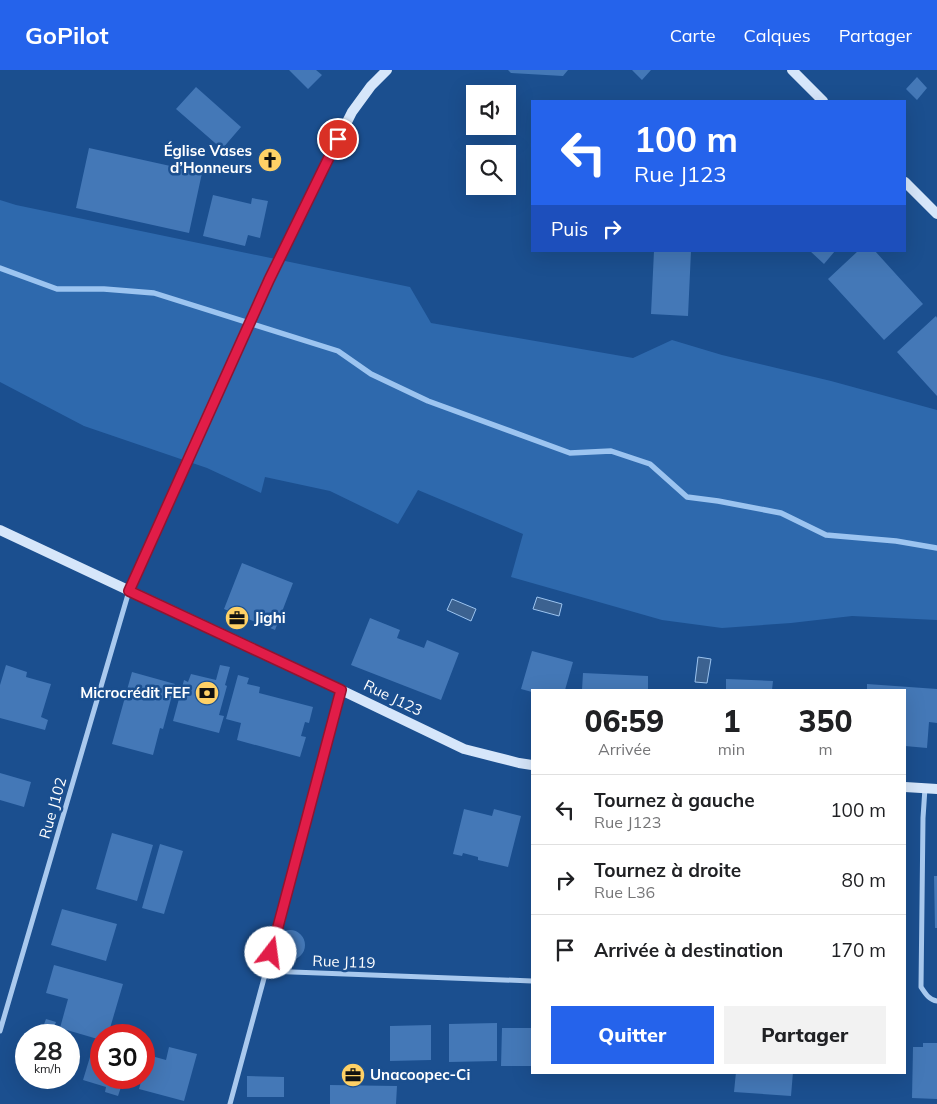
<!DOCTYPE html>
<html lang="fr">
<meta charset="utf-8">
<style>
body{margin:0;font-family:Mulish,sans-serif;background:#f2f2f2;color:#202124;height:100vh;display:flex;flex-direction:column;font-size:19px;white-space:nowrap}
*{box-sizing:border-box;margin:0}
p{font-size:16px;color:#757577}
.icon{flex:none;width:28px;height:28px;fill:none;stroke:currentColor;stroke-width:2;stroke-linecap:round;stroke-linejoin:round}
.map{position:relative;flex:1;overflow:hidden}
.details{position:absolute;left:531px;top:619px;width:375px;height:385px;display:flex;flex-direction:column;background:#fff;border-radius:0px;box-shadow:0 5px 20px #0002}
.details>*{flex:none}
.guide{position:absolute;left:531px;top:30px;width:375px;height:152px;border-radius:0px;box-shadow:0 5px 20px #0002;background:#2563eb;color:#fff;overflow:hidden}
.controls{position:absolute;left:466px;top:15px;display:grid;gap:10px}
.controls a{display:grid;place-items:center;width:50px;height:50px;border-radius:0px;background:#fff;box-shadow:0 5px 20px #0002;font-size:25px}
.speed{position:absolute;left:15px;top:954px;display:flex;gap:10px;font-size:25px;font-weight:700;text-align:center}
.speed>*{display:grid;place-content:center;width:65px;height:65px;border-radius:50%;background:#fff;box-shadow:0 5px 20px #0002;line-height:1}
.speed small{font-size:12px;font-weight:400}
.speed .limit{border:8px solid #d22;background:#fff;color:#111}
.pin{position:absolute;display:grid;place-items:center;width:42px;height:42px;color:#fff;margin:-21px;border:2px solid #fff;border-radius:50%;box-shadow:0 1px 5px #0007}
.me{position:absolute;width:55px;margin:-28px;rotate:15deg;stroke-linejoin:round;filter:drop-shadow(0 0 4px #0008)}
.turn{display:flex;align-items:center;gap:18px;height:105px;padding:0 20px;font-size:22px}
.turn .icon{width:65px;height:65px;stroke-width:2.5}
.turn b{display:block;font-size:35px;line-height:42px}
.then{display:flex;align-items:center;height:48px;padding:0 20px;background:#0003;gap:10px;font-size:19px}
.eta{display:flex;justify-content:space-evenly;align-items:center;height:85px;text-align:center}
.eta b{font-size:30px;font-weight:800;line-height:35px}
.primary-button{display:flex;gap:10px;margin-top:auto;padding:10px 20px}
.primary-button a{flex:1;height:58px;border-radius:0px;background:#2563eb;color:#fff;font-size:20px;font-weight:800;line-height:58px;text-align:center}
.primary-button a+a{background:#f2f2f2;color:#202124}
ul{padding:0;list-style:none}
li{display:flex;align-items:center;gap:15px;height:70px;padding:0 20px;border-top:1px solid #e0e0e0}
li div{flex:1}
li b{display:block;font-size:19px}
li em{font-style:normal}
header{display:flex;align-items:center;gap:30px;box-sizing:border-box;height:70px;padding:0 25px;background:#2563eb;color:#fff}
header strong{font-size:24px}
nav{display:flex;gap:28px;margin-inline-start:auto;font-size:18px}
.map>svg:first-child{display:block}
.green{fill:#2e69ad}
.water{fill:#3c6290;stroke:#9cc4f0}
.lines{fill:none;stroke-linecap:round;stroke-linejoin:round}
.stream{stroke:#9cc4f0;stroke-width:5.5}
.building{fill:#4478b7}
.street{stroke:#a9c9ee;stroke-width:5}
.secondary{stroke:#d6e6fa;stroke-width:10}
.route-casing{stroke:#92132f;stroke-width:12}
.route{stroke:#e11d48;stroke-width:9}
.labels{text-anchor:middle;stroke-width:5;stroke-linejoin:round;paint-order:stroke}
.poi-label{font-size:15px;font-weight:bold;fill:#fff;stroke:#1b4f8f;text-anchor:end}
.street-label{font-size:15px;fill:#fff;stroke:#1b4f8f}
</style>
<header>
<strong>GoPilot</strong>
<nav><a>Carte</a><a>Calques</a><a>Partager</a></nav>
</header>
<div class="map">
<svg width="937" height="1034" viewBox="0 0 937 1034">
<rect width="100%" height="100%" fill="#1b4f8f"/>
<path class="green" d="M0 130 16 135 410 217 431 253 633 288 672 270 722 285 831 311 937 340V550L852 546 791 553 722 558 662 550 511 507 523 464 418 420 398 454 330 421 265 407 261 423 207 398 84 356 0 312Z"/>
<path class="water" d="M537 527 562 534 559 546 533 539Z
M452 529 476 539 471 551 447 540Z
M698 587 711 589 707 613 695 612Z"/>
<g class="lines">
<path class="stream" d="M0 198 57 219H104L154 223 338 281 371 304 428 331 570 383 611 381 650 394 687 427 718 431 781 443 826 465 896 471 937 478"/>
</g>
<path class="building" d="M289 0H316L322 5 308 19Z
M508 0H568L563 6 511 3Z
M632 0H651L642 10Z
M917 7 927 18 917 30 906 19Z
M196 17 241 57 222 79 176 39Z
M89 78 202 103 189 163 76 138Z
M213 125 251 134 252 128 268 131 260 168 248 165 245 176 203 166Z
M654 181H691L688 246 651 244Z
M810 181H835L824 194Z
M858 181H875L923 234 884 270 828 209Z
M936 246 937 248V326L897 282Z
M242 493 293 513 275 560 224 539Z
M370 548 400 560 397 568 424 578 427 570 459 583 441 630 351 595Z
M532 581 573 592 565 620H532V622L521 619Z
M6 595 27 602 26 607 51 614 41 647 48 650 45 660 0 648V615Z
M220 595 230 597 225 615 227 616 219 645 224 646 219 663 173 651 184 610 188 612 191 604 216 610Z
M132 602 175 614 163 659 160 658 153 685 112 674Z
M583 603 648 606V620H582Z
M238 605 249 608 247 614 260 617 259 623 313 637 309 653 305 652 301 666 306 667 300 687 237 670 241 653 226 649Z
M726 609 773 611 772 620H726Z
M867 614 937 619V653L929 652 927 678 905 676V620H867Z
M0 703 31 712 24 737 0 730Z
M464 739 492 746 494 739 521 746 508 797 478 790V787L463 783 462 786 453 784Z
M112 763 153 775 137 831 96 819Z
M160 774 183 781 164 844 142 838Z
M934 806H937V858H935Z
M62 839 117 854 106 891 51 875Z
M275 875a15 15 0 1 1 30 0a15 15 0 1 1-30 0Z
M54 895 123 914 108 965H101V970L60 958 68 929 46 923Z
M46 949 56 952 53 960 43 957Z
M497 953V991L449 992V954Z
M431 955V990L390 991V956Z
M502 958H532V996H501Z
M923 973H937V1029L912 1028 913 977H923Z
M93 977 101 980V1008H124L118 1026 105 1022 106 1017 83 1010Z
M169 977 197 984 184 1031 139 1019 142 1008H144V1001L148 985 166 990Z
M736 1002H793L791 1026 734 1022Z
M247 1006 284 1007V1027H247Z
M330 1015 397 1016 396 1034H330Z"/>
<g class="lines">
<path class="street" d="M341 620 266 901 532 911
M925 718 923 748 921 917C925 923 929 930 937 931
M0 961 129 521
M230 1034 266 901"/>
<path class="secondary" d="M792 0 823 31
M905 112 937 144
M0 460 341 620 464 679 519 693 532 695
M129 521 269 210 325 96 352 42 371 16 387 0
M905 717 937 719"/>
</g>
<g class="lines">
<g class="route-casing">
<path id="route" d="M271 883 341 620 129 521 269 210 338 69"/>
</g>
<use href="#route" class="route"/>
</g>
<defs>
<g id="church-disc" transform="scale(1.25)"><circle r="9.5" fill="#ffd166" stroke="#1b4f8f"/><path d="M-1.2-6h2.4v3.5h3.3v2.4h-3.3V6h-2.4V-.1h-3.3v-2.4h3.3Z" fill="#111"/></g>
<g id="office-disc" transform="scale(1.25)"><circle r="9.5" fill="#ffd166" stroke="#1b4f8f"/><path d="M-6-3h4V-5.5h4V-3h4V5H-6ZM-1-4.5V-3h2v-1.5ZM-6 0V1H6V0Z" fill="#111"/></g>
<g id="bank-disc" transform="scale(1.25)"><circle r="9.5" fill="#ffd166" stroke="#1b4f8f"/><path d="M-6-4H6V4H-6ZM0-2.3a2.3 2.3 0 1 0 0 4.6a2.3 2.3 0 1 0 0-4.6Z" fill="#111"/></g>
</defs>
<g fill-rule="evenodd">
<use href="#church-disc" x="270" y="90"/>
<use href="#office-disc" x="237" y="548"/>
<use href="#bank-disc" x="207" y="623"/>
<use href="#office-disc" x="353" y="1005"/>
</g>
<g class="labels">
<g class="poi-label">
<text x="252" y="86">Église Vases<tspan x="252" dy="17">d’Honneurs</tspan></text>
<text x="254" y="553" text-anchor="start">Jighi</text>
<text x="190" y="628">Microcrédit FEF</text>
<text x="370" y="1010" text-anchor="start">Unacoopec-Ci</text>
</g>
<g class="street-label">
<text transform="translate(393 628) rotate(26)" y="5">Rue J123</text>
<text transform="translate(53 738) rotate(-74)" y="5">Rue J102</text>
<text transform="translate(344 892) rotate(2)" y="5">Rue J119</text>
</g>
</g>
</svg>
<div class="controls">
<a><svg class="icon" aria-label="sound" viewBox="0 0 24 24"><path d="M4 9h4l5-4v14l-5-4H4zM17 9q2 3 0 6"/></svg></a>
<a><svg class="icon" aria-label="search" viewBox="0 0 24 24"><circle cx="10" cy="10" r="6"/><path d="M15 15l6 6"/></svg></a>
</div>
<div class="speed"><div>28<small>km/h</small></div><div class="limit">30</div></div>
<div class="pin" style="left:338px;top:69px;background:#d93025"><svg class="icon" aria-label="arrive" viewBox="0 0 24 24"><path d="M6 21V4h12l-3 4 3 4H6"/></svg></div>
<svg class="me" style="left:271px;top:883px" viewBox="-20 -20 40 40"><circle r="19" fill="#fff"/><path d="M0-13L10 11 0 6-10 11z" fill="#e11d48"/></svg>
<div class="guide">
<div class="turn"><svg class="icon" aria-label="left" viewBox="0 0 24 24"><path d="M17 20v-9H6M10 6l-5 5 5 5"/></svg><div><b>100 m</b>Rue J123</div></div>
<div class="then">Puis<svg class="icon" aria-label="right" viewBox="0 0 24 24"><path d="M7 20v-9h11M14 6l5 5-5 5"/></svg></div>
</div>
<section class="details">
<div class="eta">
<div><b>06:59</b><p>Arrivée</p></div>
<div><b>1</b><p>min</p></div>
<div><b>350</b><p>m</p></div>
</div>
<ul>
<li><svg class="icon" aria-label="left" viewBox="0 0 24 24"><path d="M17 20v-9H6M10 6l-5 5 5 5"/></svg><div><b>Tournez à gauche</b><p>Rue J123</p></div><em>100 m</em></li>
<li><svg class="icon" aria-label="right" viewBox="0 0 24 24"><path d="M7 20v-9h11M14 6l5 5-5 5"/></svg><div><b>Tournez à droite</b><p>Rue L36</p></div><em>80 m</em></li>
<li><svg class="icon" aria-label="arrive" viewBox="0 0 24 24"><path d="M6 21V4h12l-3 4 3 4H6"/></svg><div><b>Arrivée à destination</b></div><em>170 m</em></li>
</ul>
<div class="primary-button"><a>Quitter</a><a>Partager</a></div>
</section>
</div>
